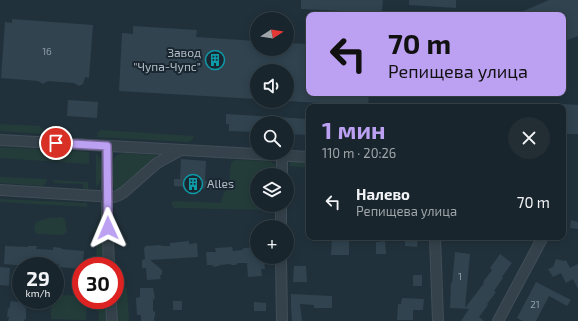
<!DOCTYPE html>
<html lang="ru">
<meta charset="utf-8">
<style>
body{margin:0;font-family:"Exo 2",sans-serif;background:#222d34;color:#f1f3f6;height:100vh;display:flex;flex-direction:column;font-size:15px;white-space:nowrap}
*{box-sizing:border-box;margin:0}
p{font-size:13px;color:#9fa5a9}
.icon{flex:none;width:22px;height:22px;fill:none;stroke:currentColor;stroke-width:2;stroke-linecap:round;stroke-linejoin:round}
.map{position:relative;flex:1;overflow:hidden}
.sheet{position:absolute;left:306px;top:104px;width:260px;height:136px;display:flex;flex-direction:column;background:#19252c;border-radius:8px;box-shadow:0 2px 10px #0003,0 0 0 1px #374248}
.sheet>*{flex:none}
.guide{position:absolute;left:306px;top:12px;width:260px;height:84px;border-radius:8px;box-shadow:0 2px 10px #0003,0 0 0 1px #374248;background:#bca0f2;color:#111;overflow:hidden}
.needle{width:26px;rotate:78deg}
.tools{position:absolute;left:250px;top:12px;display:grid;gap:8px}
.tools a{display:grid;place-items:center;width:44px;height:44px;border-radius:50%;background:#19252c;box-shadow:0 2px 10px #0003,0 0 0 1px #374248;font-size:20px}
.speed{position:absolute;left:12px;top:257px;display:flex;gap:8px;font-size:20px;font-weight:700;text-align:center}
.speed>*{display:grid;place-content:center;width:52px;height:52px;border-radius:50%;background:#19252c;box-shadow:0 2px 10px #0003,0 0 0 1px #374248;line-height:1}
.speed small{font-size:10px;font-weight:400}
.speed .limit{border:6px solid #d22;background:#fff;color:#111}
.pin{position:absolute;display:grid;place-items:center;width:34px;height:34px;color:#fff;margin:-17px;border:2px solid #fff;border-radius:50%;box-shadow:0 1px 4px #0007}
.me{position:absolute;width:44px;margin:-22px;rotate:359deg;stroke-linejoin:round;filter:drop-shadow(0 0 3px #0008)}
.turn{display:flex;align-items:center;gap:14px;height:84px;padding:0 16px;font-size:18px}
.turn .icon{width:52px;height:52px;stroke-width:2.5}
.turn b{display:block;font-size:28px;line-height:34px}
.round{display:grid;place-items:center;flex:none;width:42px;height:42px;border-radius:21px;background:#222d34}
.summary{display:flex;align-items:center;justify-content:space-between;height:68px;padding:0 16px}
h1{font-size:24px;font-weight:700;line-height:30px;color:#bca0f2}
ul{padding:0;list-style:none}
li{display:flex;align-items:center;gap:12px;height:60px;padding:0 16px}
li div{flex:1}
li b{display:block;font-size:15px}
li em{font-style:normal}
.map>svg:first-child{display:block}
.green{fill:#233c3a}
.building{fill:#30434f}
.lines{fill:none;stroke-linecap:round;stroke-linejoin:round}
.minor-casing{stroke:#414e57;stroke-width:12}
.minor{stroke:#35424b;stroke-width:10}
.route-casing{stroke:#7a689d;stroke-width:10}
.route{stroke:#bca0f2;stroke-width:7}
.labels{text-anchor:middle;stroke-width:4;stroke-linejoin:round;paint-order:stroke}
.number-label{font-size:10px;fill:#8f9da8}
.poi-label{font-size:12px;fill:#b0bdc7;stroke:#1a2730;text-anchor:end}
</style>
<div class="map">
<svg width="578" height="321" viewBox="0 0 578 321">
<rect width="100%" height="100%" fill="#21313b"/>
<path class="green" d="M0 124 40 126 44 131 45 134 0 131Z
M101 130 194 136C193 139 192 141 188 142L97 137 98 132Z
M0 147 89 152V164L0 158Z
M96 153C103 160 105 180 96 187Z
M124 153 155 155 157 157 119 190H116L114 189 113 186C113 179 111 162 115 157 117 154 121 154 124 153Z
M235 160 271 161 276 166V175H257V205H275L274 208 267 210 174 208 172 205V202L175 201 221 203 223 195 229 186 231 163Z
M295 160 309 161V168L289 166 290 162Z
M0 177 47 179 46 183 43 186 0 183Z
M54 180 88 182V189L83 188V184L53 183Z
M0 199 87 203V207L0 202Z
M61 217 65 219 67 232 63 235 36 234 34 228 36 222 48 218Z
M103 220 105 266H97L95 229C97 224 98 222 103 220Z
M121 288H127L129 321H118L117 290Z
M55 294 81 296V300H87L86 320 51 319V300H55Z
M98 300H106L107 321H99Z"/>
<path class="building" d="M301 0H383L382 13 301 9Z
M409 0H456V8L409 5Z
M549 0H578V36L563 42V15H514Z
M12 19 93 25 89 78 85 77 83 84 79 86 74 83 48 81 43 84 38 81 1 78 5 22 12 23Z
M133 26 197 30 196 37 257 41V49H287V43L309 44V93H369L368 106 287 101V71H257V99L119 91 122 33 133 34Z
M68 100 98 102 97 118 67 116Z
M563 104 578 105V134H563Z
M226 114 309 119V135L287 134V123H257V132L229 131V124H226Z
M181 159 206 161 205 181H213L212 189 174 186V179H180Z
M571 220 578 222V229L570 228Z
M332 237H349V255H331Z
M405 237H418L417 247 405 246Z
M189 241V244L197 243 198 257 150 260 162 270V274L160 276 161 279 147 280 146 268H142V260L145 259 144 248 146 246 160 245 162 246H170V243Z
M385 241 386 254H376V242Z
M5 246 28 247V246H37L36 249 53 250V247L62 248 61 249 84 251 83 266H81V269L59 267V264L28 262V266L4 264Z
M232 247 233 251 242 250 244 248 257 247V257H260L261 260H264L265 269H261L262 276 248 277 247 263H238L236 265H232L230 264 220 265 218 266 214 267 212 265H207L206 252H216L215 248Z
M455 252 470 254 465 308 484 283 483 282 492 270 490 268 500 254 512 263 502 277 503 278 494 291 496 292 487 304 488 305 479 317 484 321H461L469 309 450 308 451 283H452Z
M556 259 564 261 566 260 570 268 578 264V289L573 279 566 283 561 273 553 277 548 269 553 267Z
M294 266H306L307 282H293Z
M0 267 10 268 9 286 0 285Z
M413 275H422V286H413Z
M536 282 571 300 567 306 549 296 536 321H523L517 318Z
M140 288H153L155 298 153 300V311L155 312V316L154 318V321H141V315H137L136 298 140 297Z
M291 294 332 296V308H314V305L300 304 302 321H292L291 307Z
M402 298 424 299 423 310H413V320H397L398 304H401Z
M18 300H24V305H25V308H26V319H25L24 321H8L9 317H7L8 308 9 309 11 301 18 302Z
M173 301H182V310H173Z
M254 302 266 303V311H254Z"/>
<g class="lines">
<g class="minor-casing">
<path id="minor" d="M0 140 309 157
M107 146V216L109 266
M282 175V155
M0 190 114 197 119 195 124 192 157 163 181 150
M281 227V205
M435 237 438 321
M281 257 282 321
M111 300 112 321
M498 321 543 237"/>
</g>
<use href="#minor" class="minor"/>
</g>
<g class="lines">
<g class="route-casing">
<path id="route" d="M56 143 107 146 108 228"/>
</g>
<use href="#route" class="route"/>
</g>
<defs>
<g id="building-ring" transform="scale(1)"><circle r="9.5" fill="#1a2730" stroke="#0f9aa8" stroke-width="1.5"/><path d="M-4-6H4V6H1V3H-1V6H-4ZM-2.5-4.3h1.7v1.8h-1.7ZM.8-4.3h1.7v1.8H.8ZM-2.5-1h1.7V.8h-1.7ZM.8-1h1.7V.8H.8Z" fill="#0f9aa8"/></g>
</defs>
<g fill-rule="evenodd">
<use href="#building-ring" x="215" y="60"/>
<use href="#building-ring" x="193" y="184"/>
</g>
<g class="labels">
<g class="number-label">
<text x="47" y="55">16</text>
<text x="460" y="280">1</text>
<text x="535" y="308">21</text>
</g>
<g class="poi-label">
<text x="201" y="57">Завод<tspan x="201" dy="14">"Чупа-Чупс"</tspan></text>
<text x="207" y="188" text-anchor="start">Alles</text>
</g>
</g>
</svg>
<div class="tools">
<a><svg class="needle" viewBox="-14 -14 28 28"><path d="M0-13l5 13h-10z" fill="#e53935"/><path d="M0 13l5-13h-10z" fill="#9fa5a9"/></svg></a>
<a><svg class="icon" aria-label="sound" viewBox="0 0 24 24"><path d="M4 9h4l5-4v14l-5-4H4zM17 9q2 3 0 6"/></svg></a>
<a><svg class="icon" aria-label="search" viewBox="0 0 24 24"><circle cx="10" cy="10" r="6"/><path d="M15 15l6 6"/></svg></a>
<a><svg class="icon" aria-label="layers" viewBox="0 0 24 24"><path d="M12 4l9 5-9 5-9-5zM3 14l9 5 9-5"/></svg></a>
<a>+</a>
</div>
<div class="speed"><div>29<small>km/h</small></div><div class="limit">30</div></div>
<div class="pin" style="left:56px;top:143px;background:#d93025"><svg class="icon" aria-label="arrive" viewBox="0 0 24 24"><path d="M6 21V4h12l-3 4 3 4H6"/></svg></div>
<svg class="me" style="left:108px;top:228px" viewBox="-20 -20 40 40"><path d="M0-17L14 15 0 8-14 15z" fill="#bca0f2" stroke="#fff" stroke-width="4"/></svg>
<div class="guide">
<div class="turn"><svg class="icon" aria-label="left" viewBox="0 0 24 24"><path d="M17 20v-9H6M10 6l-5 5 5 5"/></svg><div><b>70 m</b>Репищева улица</div></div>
</div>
<section class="sheet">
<div class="summary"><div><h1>1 мин</h1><p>110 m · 20:26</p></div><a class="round"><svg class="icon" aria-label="close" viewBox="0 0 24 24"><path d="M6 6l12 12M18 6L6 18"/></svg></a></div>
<ul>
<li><svg class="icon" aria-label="left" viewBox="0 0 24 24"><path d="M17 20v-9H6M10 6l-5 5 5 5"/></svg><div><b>Налево</b><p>Репищева улица</p></div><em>70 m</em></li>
</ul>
</section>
</div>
